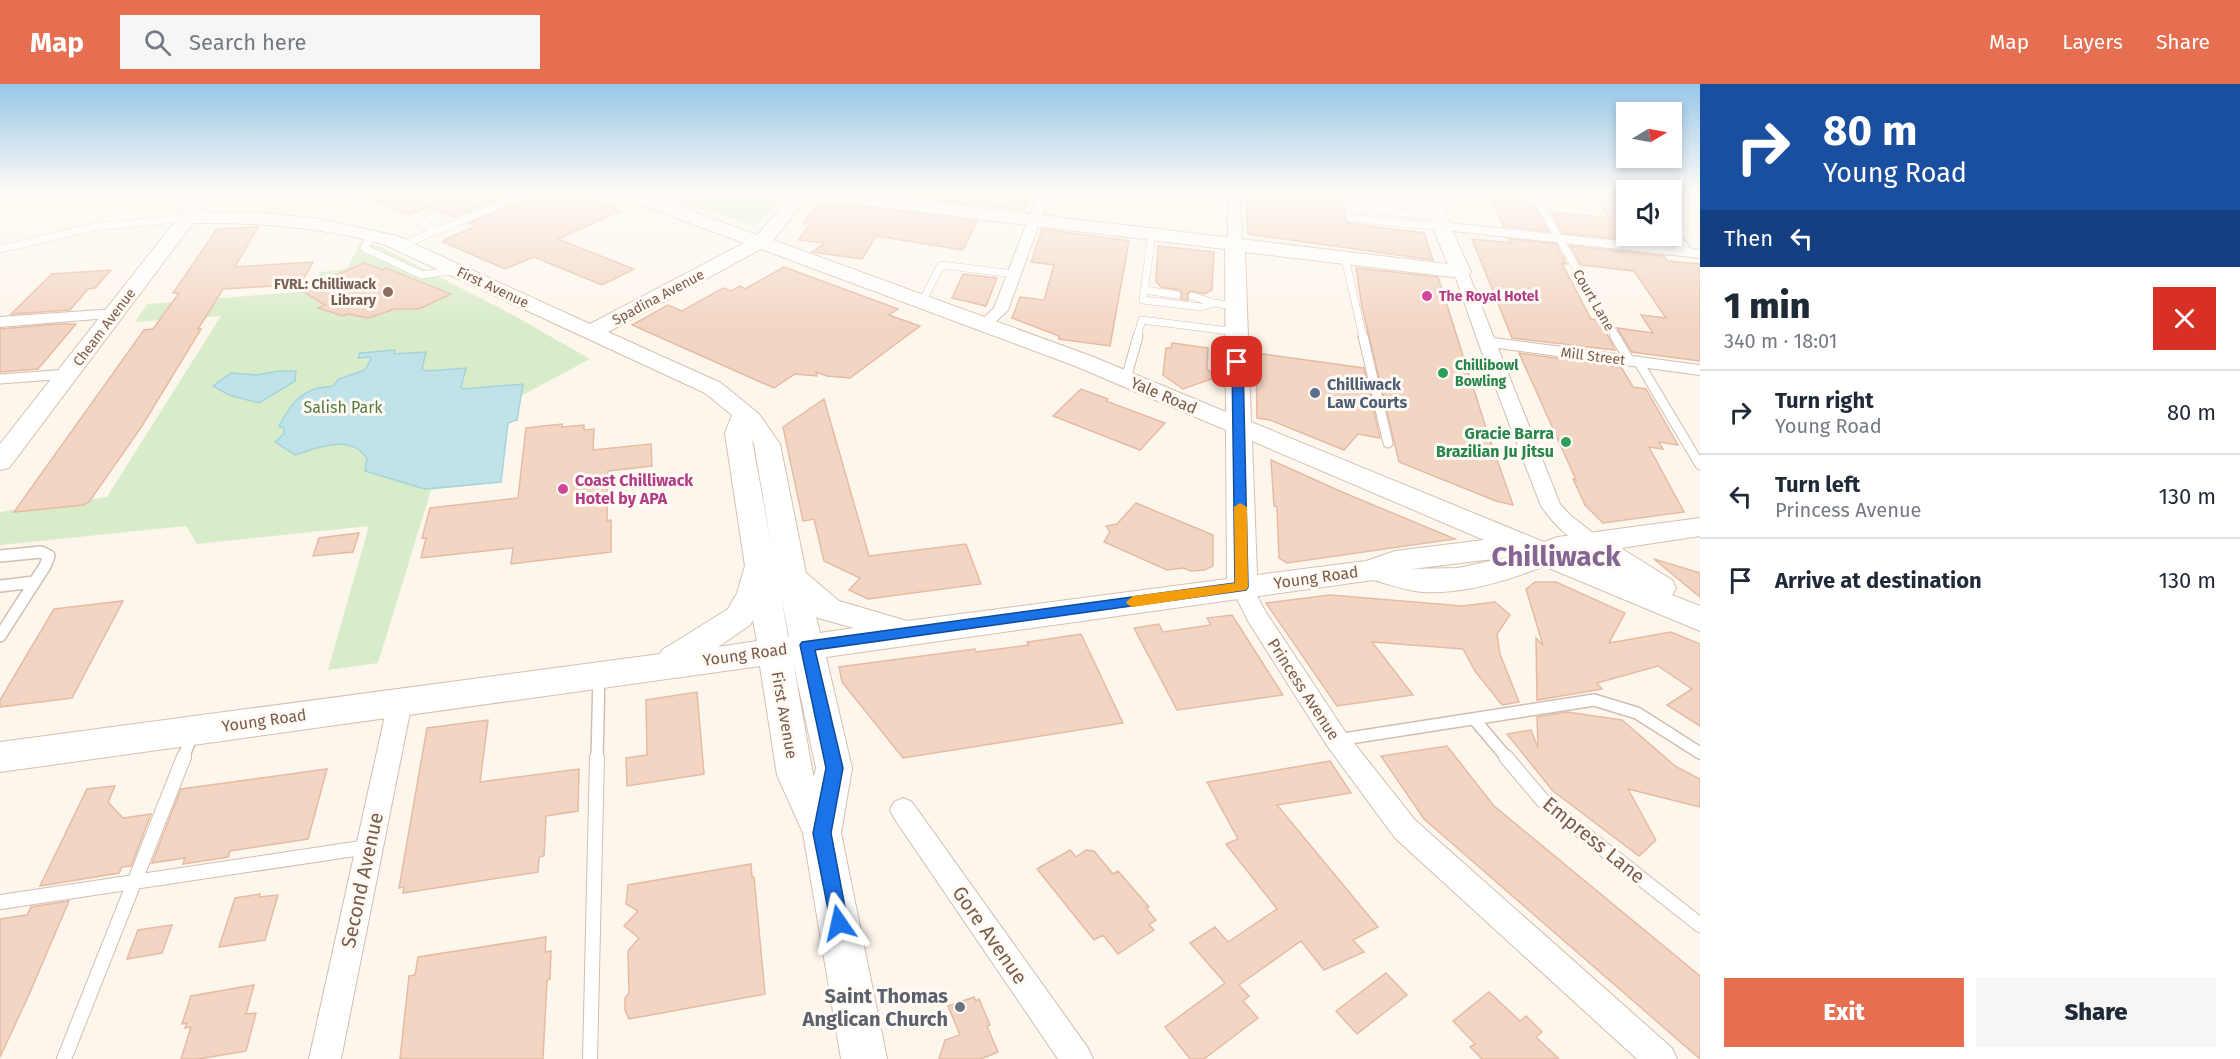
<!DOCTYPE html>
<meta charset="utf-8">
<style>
body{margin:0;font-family:"Fira Sans",sans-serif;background:#f6f6f7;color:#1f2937;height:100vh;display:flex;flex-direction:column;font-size:22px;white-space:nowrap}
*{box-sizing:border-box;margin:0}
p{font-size:20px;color:#747a83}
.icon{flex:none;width:33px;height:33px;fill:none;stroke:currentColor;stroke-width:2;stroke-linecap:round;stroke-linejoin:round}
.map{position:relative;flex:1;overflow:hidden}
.panel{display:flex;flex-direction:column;background:#fff;width:540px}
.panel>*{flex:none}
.banner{background:#1a4fa0;color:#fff;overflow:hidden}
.needle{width:39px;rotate:80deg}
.buttons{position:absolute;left:1616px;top:18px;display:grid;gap:12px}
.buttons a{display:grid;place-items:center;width:66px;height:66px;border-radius:0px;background:#fff;box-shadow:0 3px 9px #0003;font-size:30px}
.pin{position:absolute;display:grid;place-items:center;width:51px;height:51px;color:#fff;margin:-26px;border-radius:12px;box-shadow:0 3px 9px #0006}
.me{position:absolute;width:66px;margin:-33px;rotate:349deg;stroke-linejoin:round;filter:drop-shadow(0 0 4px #0008)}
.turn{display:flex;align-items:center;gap:21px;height:126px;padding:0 24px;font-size:27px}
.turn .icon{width:78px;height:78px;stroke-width:2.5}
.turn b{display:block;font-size:42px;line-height:51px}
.then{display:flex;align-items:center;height:57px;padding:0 24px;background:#0003;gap:12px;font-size:22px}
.round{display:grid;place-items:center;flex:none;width:63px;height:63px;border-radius:0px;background:#f6f6f7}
.overview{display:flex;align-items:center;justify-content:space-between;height:102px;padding:0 24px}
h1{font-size:36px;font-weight:800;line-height:45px}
.button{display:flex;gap:12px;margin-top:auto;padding:12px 24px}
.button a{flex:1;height:69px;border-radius:0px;background:#e76f51;color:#fff;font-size:24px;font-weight:800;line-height:69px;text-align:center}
.button a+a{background:#f6f6f7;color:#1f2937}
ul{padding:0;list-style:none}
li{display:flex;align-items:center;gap:18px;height:84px;padding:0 24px;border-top:2px solid #e0e1e3}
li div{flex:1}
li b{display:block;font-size:22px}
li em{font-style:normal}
header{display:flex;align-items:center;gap:36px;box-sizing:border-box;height:84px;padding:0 30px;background:#e76f51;color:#fff}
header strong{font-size:28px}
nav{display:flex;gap:33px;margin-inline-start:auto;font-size:21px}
.search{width:420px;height:54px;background:#f6f6f7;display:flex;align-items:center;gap:15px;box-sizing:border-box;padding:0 21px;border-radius:0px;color:#747a83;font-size:22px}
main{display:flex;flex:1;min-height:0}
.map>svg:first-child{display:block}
.green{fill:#d8ecc9}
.water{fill:#bfe3e8;stroke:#a5d3da;stroke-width:1.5}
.building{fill:#f3d5c3;stroke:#e6bba3;stroke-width:1.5}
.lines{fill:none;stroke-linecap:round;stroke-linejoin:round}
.lane-far3-casing{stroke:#d1beb0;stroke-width:8}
.lane-far2-casing{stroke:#d1beb0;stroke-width:11}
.lane-far1-casing{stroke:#d1beb0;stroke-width:14}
.lane-casing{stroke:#d1beb0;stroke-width:16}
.street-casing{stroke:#d1beb0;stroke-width:2}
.secondary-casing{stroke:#d6c0b0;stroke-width:2}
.lane-far3{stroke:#fff;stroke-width:7}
.lane-far2{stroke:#fff;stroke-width:9}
.lane-far1{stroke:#fff;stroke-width:11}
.lane{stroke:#fff;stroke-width:14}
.street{fill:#fff;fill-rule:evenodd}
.secondary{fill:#fff;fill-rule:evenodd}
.route{fill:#1a73e8;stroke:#114b97;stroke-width:1.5}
.slow{fill:#f59e0b}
.education-dot{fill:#8d6e63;stroke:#fffaf3;stroke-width:2}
.hotel-dot{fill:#d1479c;stroke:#fffaf3;stroke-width:2}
.leisure-dot{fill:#2e9e5b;stroke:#fffaf3;stroke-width:2}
.service-dot{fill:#5c6f8a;stroke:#fffaf3;stroke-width:2}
.worship-dot{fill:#6b7280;stroke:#fffaf3;stroke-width:2}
.labels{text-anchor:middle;stroke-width:6;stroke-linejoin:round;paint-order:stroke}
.far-education-label{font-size:14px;font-weight:bold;fill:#785e54;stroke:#fffaf3;text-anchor:end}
.far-street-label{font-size:14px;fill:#7a5c4d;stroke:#fffaf3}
.far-hotel-label{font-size:14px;font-weight:bold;fill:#b23c85;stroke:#fffaf3;text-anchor:start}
.far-leisure-label{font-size:14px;font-weight:bold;fill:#27864d;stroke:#fffaf3;text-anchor:start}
.service-label{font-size:16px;font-weight:bold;fill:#4e5e75;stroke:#fffaf3;text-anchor:start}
.street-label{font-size:16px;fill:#7a5c4d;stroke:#fffaf3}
.park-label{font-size:16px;fill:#537a41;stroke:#fffaf3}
.leisure-label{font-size:16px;font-weight:bold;fill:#27864d;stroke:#fffaf3;text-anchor:end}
.hotel-label{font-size:16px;font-weight:bold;fill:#b23c85;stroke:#fffaf3;text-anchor:start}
.near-street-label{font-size:20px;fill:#7a5c4d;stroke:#fffaf3}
.near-worship-label{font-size:20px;font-weight:bold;fill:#5b616d;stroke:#fffaf3;text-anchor:end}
.town-label{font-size:28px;font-weight:bold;fill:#846695;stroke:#fffaf3}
</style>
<header>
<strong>Map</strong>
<div class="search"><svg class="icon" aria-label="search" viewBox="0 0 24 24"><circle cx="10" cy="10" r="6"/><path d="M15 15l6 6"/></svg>Search here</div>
<nav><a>Map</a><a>Layers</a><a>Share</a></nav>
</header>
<main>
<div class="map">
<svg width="1700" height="975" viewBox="0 0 1700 975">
<rect width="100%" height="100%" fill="#fdf6ec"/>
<path class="green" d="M643 107H763L784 112 758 140 753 141Z
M361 157 382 163 513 231 590 275 521 312 517 336 508 339 501 398 431 406 378 579 328 586 369 442 197 460 186 442 0 461V428L107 413 221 232 135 238 147 220 310 207 321 188 347 185Z"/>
<path class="water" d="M395 266 394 270 426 268 422 285 427 287 466 284 461 303 463 305 523 300 517 336 508 339 501 398 425 405 365 387 367 375C352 349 317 364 295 371L275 358 284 350V344L279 342C289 324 297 310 318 304 322 303 328 303 333 302L339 295 365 286 371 275 370 273 358 274 360 269Z
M280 287H296L295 297 259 319 229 311 213 302 231 289 256 291Z"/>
<path class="building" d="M351 107H518L454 133 430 123 409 131Z
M539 107H541L542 115 561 107H577L620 127 558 155 634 185 602 201 534 173 505 185 443 158 447 157 444 156 476 142 469 139 535 112Z
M878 107H1015L1030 109 1024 126 877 109Z
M1246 107H1344L1341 113 1347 139 1424 149 1433 176 1248 150Z
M1488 107H1526L1549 147 1503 142Z
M1595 113 1622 116 1626 122V152H1649L1654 158 1562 149 1551 128 1609 134Z
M819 119 867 123 977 137 963 166 876 152 862 175 812 168 825 159 798 156 810 140 803 139Z
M258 143 235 183 313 178 298 205 291 201 223 205 198 245H201L142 342 89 418 83 421 14 428 144 246 153 245 179 209H173L217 145Z
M1042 145 1129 157 1110 262 1059 255V252L1012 234 1020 213 1044 216 1054 181 1031 178Z
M1472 155 1511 159 1509 155 1556 160 1567 180 1562 179 1568 191 1591 235 1598 236 1603 242 1615 266 1512 254Z
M1158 162 1214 168 1212 206 1205 210 1190 207 1187 211 1188 216 1181 215 1182 210 1180 206 1161 203 1156 197Z
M1570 162 1664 172 1667 177 1700 180V277L1632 268 1617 244 1653 249 1641 231 1666 234 1634 187 1581 181Z
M364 179 383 186 386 184 451 210 419 225H395L368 234 348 230 343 232 318 224 325 221 301 206Z
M784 183 898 225 889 231 920 242 850 294 827 292 816 288 817 292 795 290 774 304 632 241 668 221 682 227 723 204 731 207 740 202 745 205Z
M1356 184 1438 193 1488 350 1513 421 1496 417 1399 378 1362 223Z
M111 186 95 204 88 205 70 226 11 230 52 190Z
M963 190 997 194 986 222 952 214Z
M58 240H76L38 285 0 288V245Z
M1172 259 1208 264 1207 285 1217 293 1183 305 1163 291 1166 264H1171Z
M1256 269 1364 284 1380 354 1358 350 1344 366 1270 336 1257 334Z
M1519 269 1621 283 1633 303 1646 305 1678 361 1659 358 1663 365 1649 363 1684 428 1603 439 1585 421 1573 395 1576 396Z
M1081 305 1108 315 1106 317 1165 339 1140 366 1053 332Z
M824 315 869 472 966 460 981 500 868 515 849 506 860 494 824 477 814 435 803 437 783 343Z
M562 340V343L584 341V346L594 345 593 366 651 360 652 382 608 387 607 437 611 436V468L511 480 513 464 421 474 426 454H422L430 424 518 414 526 344Z
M1271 376 1342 408 1455 455 1287 479 1279 474 1277 423 1274 422Z
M1136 419 1213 451V482L1204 486 1191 487 1183 484 1167 486 1104 458 1110 448 1106 442 1117 440Z
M359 449 353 468 313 472 319 454Z
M1654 475 1700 489V513Z
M1535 498H1556L1625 529 1609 559 1671 548 1700 560V642L1667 621 1692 605 1658 582 1597 599 1602 605 1537 616 1536 554 1543 561 1526 505Z
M1330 511 1462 522 1495 518 1510 531 1497 550 1500 570 1519 618 1502 621 1475 587 1463 565 1372 558 1413 611 1337 622 1266 519Z
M123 517 72 614 0 623V616L54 525Z
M1232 531 1283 611 1177 626 1134 544 1159 540 1163 548 1211 541 1207 534Z
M1081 550 1123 639 903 674 842 598 839 583 975 565 976 568 1029 561 1027 558Z
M697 608 704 690 627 702 626 674 647 671 646 616Z
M1567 628 1622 636 1675 682 1700 695V723L1628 705 1656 756 1639 772 1553 707 1507 650 1531 646 1538 664 1537 633Z
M488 636 480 698 579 685 578 727 546 732 544 772 539 773 538 788 403 809 404 803 399 804 427 644Z
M1447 662 1494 722 1700 892V975L1424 735 1381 672Z
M1330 677 1351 709 1277 721 1378 843 1353 856 1364 868 1324 886 1301 857 1239 901 1249 912 1243 917 1258 934 1204 975H1190L1165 943 1225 899 1190 859 1215 843 1228 858 1277 825 1226 760 1238 755 1207 698Z
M327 685 308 755 230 767 228 773 183 780 185 774 152 779 181 705Z
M115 702 108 718 123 734 151 730 131 782 122 783 119 789 40 802 87 705Z
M1070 766 1076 773 1086 766 1094 767 1113 790 1118 787 1149 823 1146 824 1156 836 1149 841 1154 846 1118 870 1103 851 1094 856 1037 785Z
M751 780 752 793H754L765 910 629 935 625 926V914L629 909 628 867 639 854 624 842 638 827 626 820 628 801Z
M260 810 259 813 278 811 265 856 219 863 235 814Z
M69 817 28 913 0 973V835L27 831 31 823Z
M172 841 162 869 127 875 138 846Z
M546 853 545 868 551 867 550 895 547 896 543 975H400L409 892 415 891 418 873Z
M1386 889 1407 911 1357 950 1336 927Z
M254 901 246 930 256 929 246 967 198 975H181L191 943 185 944 187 939 182 940 191 912Z
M1489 908 1520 937 1526 932 1542 948 1536 953 1559 975H1482L1470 963 1475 960 1453 937Z
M974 913 976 917 979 915 990 941 987 942 998 968 981 975H939L945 956 960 951 948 922Z"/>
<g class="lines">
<g class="lane-far3-casing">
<path id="lane-far3" d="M1532 107 1616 253
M1434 121 1347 112 1350 134 1441 143
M1348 123 1438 133
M436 147 420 139 437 131
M373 150 364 164 422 191 457 186
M1152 150 1143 216 1201 223 1213 219
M402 161 533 107
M0 165 94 143 186 134
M1345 174 1363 253
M1145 206 1177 211
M1192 212 1213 219 1236 222
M922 218 941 181 1015 190
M1137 253 1142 236 1237 248"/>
</g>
<g class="lane-far2-casing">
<path id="lane-far2" d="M1363 252 1388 359
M1615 252 1629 276
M1638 277 1700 381
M0 295 68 290
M1126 295 1138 252"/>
</g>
<g class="lane-far1-casing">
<path id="lane-far1" d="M0 472 41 468 49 472 45 482 0 552
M0 502 34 498
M1474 635 1507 674
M1337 656 1594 616 1637 629 1700 669
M183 674 193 649
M597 674 599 591"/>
</g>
<g class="lane-casing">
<path id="lane" d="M1506 673 1544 718 1700 841
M0 818 368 763
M64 975 184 673
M590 975 597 673"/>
</g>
<g class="street-casing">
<path id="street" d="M1039 107H1051L1008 226 989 244H979L976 241 994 224Z
M1228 107H1240L1242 160 1235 164 1228 160Z
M1441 138 1676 163 1667 152H1671V144L1676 145 1691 165 1700 166V174L1436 145 1435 142Z
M1461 184 1468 188 1494 254 1700 281V291L1498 264 1560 420 1570 431 1598 453 1601 458 1598 463C1579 468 1551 437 1541 422L1478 258 1454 188Z
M115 225 123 230 120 233 0 243V233Z
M1242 495 1250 498 1265 527 1346 649 1415 736 1672 964 1677 975H1637L1395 754 1328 663 1248 537 1231 503 1234 498Z
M400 608 408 611 412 618 341 975H309L388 618 392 611Z
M903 714 912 718 1088 964 1093 975H1058L894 734 890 726 894 718Z"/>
</g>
<g class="secondary-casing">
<path id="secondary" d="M199 107H217L201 128 263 129 314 134 397 152 590 240 744 159 614 111 611 107H637L757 151 792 112 785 107H840L1448 180 1432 142 1421 107H1439L1450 142 1471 188 1468 192 1461 194 1245 168 1251 338 1544 458 1558 453 1700 434V452L1621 464 1672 496 1676 504 1672 511 1700 522V547L1544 482C1507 497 1463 510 1423 508 1406 507 1389 500 1373 496L826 573 852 684 841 749 887 975H841L803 749 777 691 760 582 0 688V658L660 570 662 566 728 525 737 509 745 482 725 349 732 331 705 309 383 160C321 143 257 138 193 139L9 384 0 386V360ZM808 114 1225 165 1226 328 1091 272 773 156ZM761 165 1075 282 1226 346 1227 495 907 537 839 517 806 489 780 360 759 330 721 299 608 248ZM752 356 754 360 772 465ZM1252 357 1484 456 1395 467 1366 477 1257 491ZM1586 469 1613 486 1574 471ZM1509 473 1458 484 1412 485ZM781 512 789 553H788ZM816 533 818 534 854 544 820 549ZM753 536 757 557 718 563 750 541ZM793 577 816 684 814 692 813 691Z"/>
</g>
<use href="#lane-far3" class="lane-far3"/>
<use href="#lane-far2" class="lane-far2"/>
<use href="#lane-far1" class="lane-far1"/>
<use href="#lane" class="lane"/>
<use href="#street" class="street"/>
<use href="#secondary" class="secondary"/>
</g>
<linearGradient id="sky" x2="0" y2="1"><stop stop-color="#97c7e8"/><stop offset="0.44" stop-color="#fefbf6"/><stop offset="1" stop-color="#fefbf6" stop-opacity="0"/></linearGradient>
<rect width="1700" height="244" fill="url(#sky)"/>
<path class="route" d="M1237 275 1243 278 1248 503 1246 506 815 566 843 684 831 749 848 839 846 846 839 848 832 846 813 749 826 684 800 561 802 558 1235 499 1232 278Z"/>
<path class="slow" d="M1240 419 1247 423 1248 503 1246 506 1133 523 1128 521 1126 518 1133 512 1235 499 1234 423Z"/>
<circle class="education-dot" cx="388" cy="208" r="6"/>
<g class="hotel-dot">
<circle cx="1427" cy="212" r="6"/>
<circle cx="563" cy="405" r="6"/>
</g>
<g class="leisure-dot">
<circle cx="1443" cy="289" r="6"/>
<circle cx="1566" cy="358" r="6"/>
</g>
<circle class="service-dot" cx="1315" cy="309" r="6"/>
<circle class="worship-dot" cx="960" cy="923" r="6"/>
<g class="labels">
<g class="far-education-label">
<text x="376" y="205">FVRL: Chilliwack<tspan x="376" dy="16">Library</tspan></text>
</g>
<g class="far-street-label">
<text transform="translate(493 203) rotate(25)" y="5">First Avenue</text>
<text transform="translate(658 213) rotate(-28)" y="5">Spadina Avenue</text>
<text transform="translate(1594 216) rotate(60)" y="5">Court Lane</text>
<text transform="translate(104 243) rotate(-53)" y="5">Cheam Avenue</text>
<text transform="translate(1593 272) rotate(7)" y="5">Mill Street</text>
</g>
<g class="far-hotel-label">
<text x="1439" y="217">The Royal Hotel</text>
</g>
<g class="far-leisure-label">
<text x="1455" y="286">Chillibowl<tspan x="1455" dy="16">Bowling</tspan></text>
</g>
<g class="service-label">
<text x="1327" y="306">Chilliwack<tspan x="1327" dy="18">Law Courts</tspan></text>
</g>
<g class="street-label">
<text transform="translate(1164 311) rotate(23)" y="6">Yale Road</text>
<text transform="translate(1316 493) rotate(-8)" y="6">Young Road</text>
<text transform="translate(745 570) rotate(-8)" y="6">Young Road</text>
<text transform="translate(1304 605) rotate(57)" y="6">Princess Avenue</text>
<text transform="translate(785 631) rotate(80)" y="6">First Avenue</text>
<text transform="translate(264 636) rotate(-8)" y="6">Young Road</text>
</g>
<g class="park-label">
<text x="343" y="329">Salish Park</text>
</g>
<g class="leisure-label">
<text x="1554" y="355">Gracie Barra<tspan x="1554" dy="18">Brazilian Ju Jitsu</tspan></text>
</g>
<g class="hotel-label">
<text x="575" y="402">Coast Chilliwack<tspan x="575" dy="18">Hotel by APA</tspan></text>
</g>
<g class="near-street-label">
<text transform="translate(1594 756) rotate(39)" y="7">Empress Lane</text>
<text transform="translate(362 796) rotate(-78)" y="7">Second Avenue</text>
<text transform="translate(990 851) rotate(55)" y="7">Gore Avenue</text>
</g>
<g class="near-worship-label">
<text x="948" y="919">Saint Thomas<tspan x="948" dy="23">Anglican Church</tspan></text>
</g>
<g class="town-label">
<text x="1556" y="482">Chilliwack</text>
</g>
</g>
</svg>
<div class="buttons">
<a><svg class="needle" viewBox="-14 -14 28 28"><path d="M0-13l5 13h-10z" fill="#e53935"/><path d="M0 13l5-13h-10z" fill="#747a83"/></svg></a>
<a><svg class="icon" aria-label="sound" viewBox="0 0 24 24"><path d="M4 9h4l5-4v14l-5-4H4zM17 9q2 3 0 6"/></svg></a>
</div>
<div class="pin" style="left:1237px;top:278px;background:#d93025"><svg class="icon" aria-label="arrive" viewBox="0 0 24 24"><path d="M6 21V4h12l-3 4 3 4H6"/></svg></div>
<svg class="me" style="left:839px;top:839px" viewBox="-20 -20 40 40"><path d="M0-17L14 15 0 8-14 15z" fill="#1a73e8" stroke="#fff" stroke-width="4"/></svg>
</div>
<section class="panel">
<div class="banner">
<div class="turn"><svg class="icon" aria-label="right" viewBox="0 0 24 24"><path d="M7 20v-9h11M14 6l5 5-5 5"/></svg><div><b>80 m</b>Young Road</div></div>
<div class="then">Then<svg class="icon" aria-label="left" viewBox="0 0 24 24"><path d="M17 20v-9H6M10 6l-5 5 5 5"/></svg></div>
</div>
<div class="overview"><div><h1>1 min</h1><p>340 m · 18:01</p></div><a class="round" style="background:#d93025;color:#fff"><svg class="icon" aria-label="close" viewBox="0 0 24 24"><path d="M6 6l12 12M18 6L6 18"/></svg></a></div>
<ul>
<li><svg class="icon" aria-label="right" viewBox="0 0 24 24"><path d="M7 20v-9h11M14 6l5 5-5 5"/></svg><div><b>Turn right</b><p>Young Road</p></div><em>80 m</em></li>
<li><svg class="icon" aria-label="left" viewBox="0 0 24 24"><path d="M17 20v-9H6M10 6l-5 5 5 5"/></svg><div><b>Turn left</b><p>Princess Avenue</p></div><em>130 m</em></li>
<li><svg class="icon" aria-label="arrive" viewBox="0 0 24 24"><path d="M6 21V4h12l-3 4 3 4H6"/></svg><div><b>Arrive at destination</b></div><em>130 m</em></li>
</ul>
<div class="button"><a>Exit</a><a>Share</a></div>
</section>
</main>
